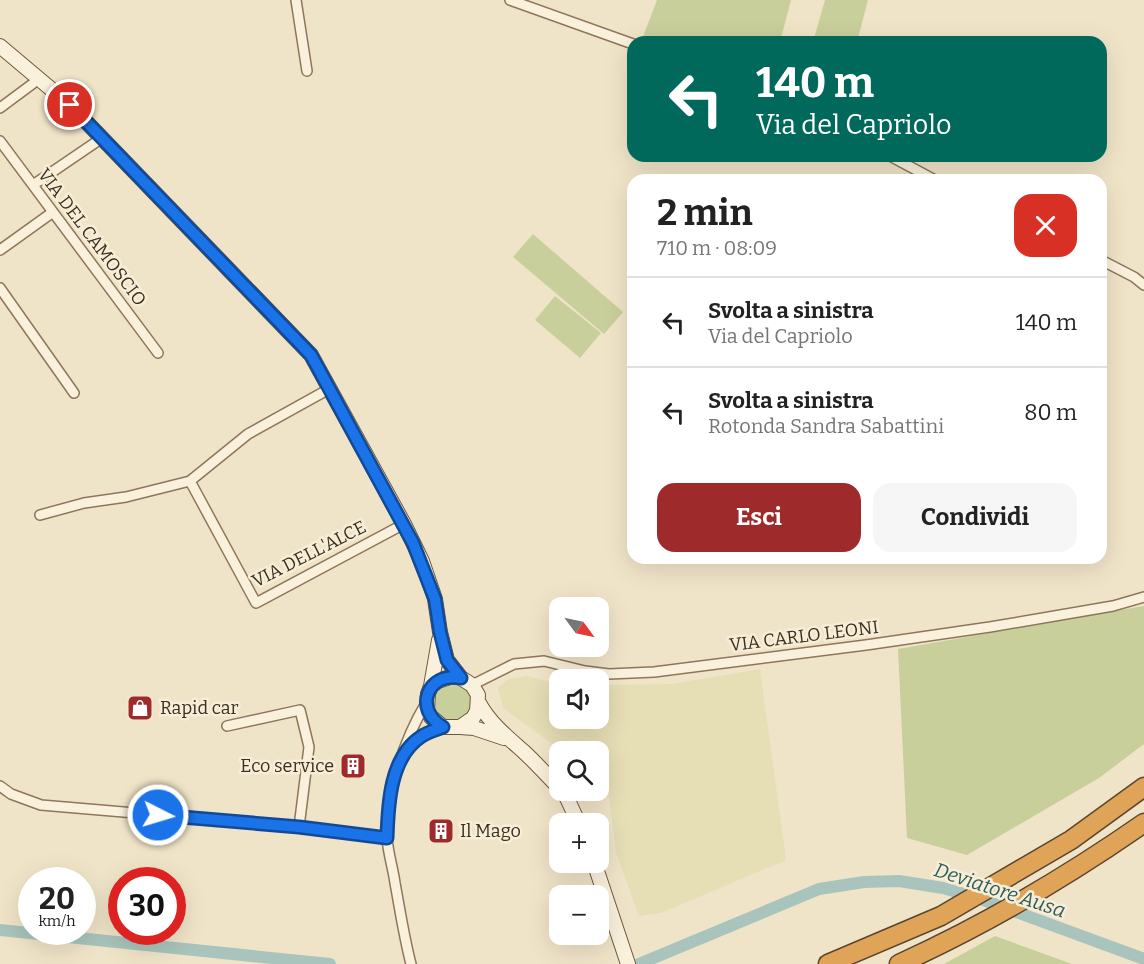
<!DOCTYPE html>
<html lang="it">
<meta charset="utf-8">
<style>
body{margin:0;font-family:Bitter,serif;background:#f6f6f6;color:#222;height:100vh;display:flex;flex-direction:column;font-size:22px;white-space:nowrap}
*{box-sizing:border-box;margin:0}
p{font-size:20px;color:#767676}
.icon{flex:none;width:33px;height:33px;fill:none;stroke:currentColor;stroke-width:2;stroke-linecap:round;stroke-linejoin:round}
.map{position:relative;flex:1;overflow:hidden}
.panel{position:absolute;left:627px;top:174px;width:480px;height:390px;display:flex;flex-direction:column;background:#fff;border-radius:18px;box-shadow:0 6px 24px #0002}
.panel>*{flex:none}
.guide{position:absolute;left:627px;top:36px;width:480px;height:126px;border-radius:18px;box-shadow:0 6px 24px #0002;background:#00695c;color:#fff;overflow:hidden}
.needle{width:39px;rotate:123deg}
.fabs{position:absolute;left:549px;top:597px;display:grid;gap:12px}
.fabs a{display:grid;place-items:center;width:60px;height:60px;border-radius:12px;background:#fff;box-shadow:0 6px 24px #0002;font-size:30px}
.speed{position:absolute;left:18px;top:867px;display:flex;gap:12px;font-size:30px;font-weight:700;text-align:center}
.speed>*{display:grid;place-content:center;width:78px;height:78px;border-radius:50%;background:#fff;box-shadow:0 6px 24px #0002;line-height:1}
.speed small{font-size:15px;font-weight:400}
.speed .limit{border:9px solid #d22;background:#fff;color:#111}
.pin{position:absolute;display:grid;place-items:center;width:51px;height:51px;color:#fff;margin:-26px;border:3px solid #fff;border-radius:50%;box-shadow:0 2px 6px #0007}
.me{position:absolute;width:66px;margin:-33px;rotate:95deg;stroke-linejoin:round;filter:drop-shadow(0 0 4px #0008)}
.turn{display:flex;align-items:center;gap:21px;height:126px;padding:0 30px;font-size:27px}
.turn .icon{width:78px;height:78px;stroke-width:2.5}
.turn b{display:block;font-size:42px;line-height:51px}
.round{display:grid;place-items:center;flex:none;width:63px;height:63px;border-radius:18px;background:#f6f6f6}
.summary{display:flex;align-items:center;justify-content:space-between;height:102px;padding:0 30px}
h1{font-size:36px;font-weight:700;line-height:45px}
.button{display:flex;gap:12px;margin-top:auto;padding:12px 30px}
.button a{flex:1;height:69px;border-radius:18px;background:#9e2a2b;color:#fff;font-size:24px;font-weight:700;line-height:69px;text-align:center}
.button a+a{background:#f6f6f6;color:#222}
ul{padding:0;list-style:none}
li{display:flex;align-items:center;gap:18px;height:90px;padding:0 30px;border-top:2px solid #e0e0e0}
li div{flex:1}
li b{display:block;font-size:22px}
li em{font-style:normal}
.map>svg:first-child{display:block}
.farmland{fill:#e6deb5}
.green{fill:#c9cf9b}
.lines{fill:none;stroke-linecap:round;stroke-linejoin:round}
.canal{stroke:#a9c4bc;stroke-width:12}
.street-casing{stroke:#8d765c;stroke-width:12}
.secondary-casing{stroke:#6f573f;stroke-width:16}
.highway-casing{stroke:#5b4430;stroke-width:21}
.street{stroke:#faf1dc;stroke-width:9}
.secondary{stroke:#faf1dc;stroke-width:14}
.highway{stroke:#e0a458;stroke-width:18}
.route-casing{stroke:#114b97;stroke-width:15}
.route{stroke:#1a73e8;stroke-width:10}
.labels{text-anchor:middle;stroke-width:5;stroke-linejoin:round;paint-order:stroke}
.street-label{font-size:18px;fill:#3d2e20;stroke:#f7eed8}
.poi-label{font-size:18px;fill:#3d2e20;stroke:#f7eed8;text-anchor:start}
.water-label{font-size:20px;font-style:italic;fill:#2f5d5a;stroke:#f7eed8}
</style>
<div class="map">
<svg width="1144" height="964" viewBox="0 0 1144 964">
<rect width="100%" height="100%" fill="#f0e4c8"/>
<path class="farmland" d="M760 669 786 860 661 913 639 916 616 853 608 788 599 787 598 752 562 751 503 708 498 688 508 679 527 676 559 684 560 718H598L599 685 671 684Z"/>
<path class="green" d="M657 0H791L780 42H641Z
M825 0H868L857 42H813Z
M533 234 623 312 604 334 513 257Z
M555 296 601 333 580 358 535 320Z
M1144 606V744L1099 778 967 855 907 838 898 649Z
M434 703a19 19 0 1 1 38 0a19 19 0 1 1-38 0Z
M995 936 1072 964H944Z"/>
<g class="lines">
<path class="canal" d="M0 930 330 964
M639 964 819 889 864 882 899 881 943 888 981 899 1144 959"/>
<g class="street-casing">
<path id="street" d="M296 0 307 71
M510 0 633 44
M0 108 39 79
M0 141 158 353
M890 156 935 180
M33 185 102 138
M0 250 53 212
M1101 260 1134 277 1144 285
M0 288 74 393
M190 481 256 603 404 524
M40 515 84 503 126 497 190 481 248 434 329 389
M472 685 514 664 544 661 585 671 609 674 654 672 866 645 990 627 1113 606 1144 597
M227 726 300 710 309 747 299 827
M408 750 424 734 443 727
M0 786 11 794 41 805 299 827 387 838
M411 964C404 937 400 910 395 883 393 868 388 853 387 838 384 797 405 738 426 703"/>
</g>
<g class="secondary-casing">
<path id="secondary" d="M0 46 70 105 311 355 404 524 422 561 435 599 440 632 447 660 461 678 472 685 478 695 477 711 473 718 460 727H443L431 717 427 710 428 694 431 686 438 681 453 676 461 678
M431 686 439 640
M479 703C490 723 506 736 523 751 536 763 548 776 560 789
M460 727 474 728 504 738
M561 790 567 798 579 824
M594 862 628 964"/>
</g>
<g class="highway-casing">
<path id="highway" d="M828 964 941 916 1071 840 1144 787
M899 964C987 924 1065 878 1144 823"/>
</g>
<use href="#street" class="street"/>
<use href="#secondary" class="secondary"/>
<use href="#highway" class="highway"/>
</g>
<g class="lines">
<g class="route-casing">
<path id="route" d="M70 105 311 355 413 543 435 599 440 632 447 660 461 678C427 671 413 710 443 727 436 730 428 732 422 736 390 756 388 804 387 838L299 827 158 815"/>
</g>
<use href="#route" class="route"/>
</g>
<defs>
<g id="shop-square" transform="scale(1.35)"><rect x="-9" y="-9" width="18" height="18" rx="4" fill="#9e2a2b" stroke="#f7eed8"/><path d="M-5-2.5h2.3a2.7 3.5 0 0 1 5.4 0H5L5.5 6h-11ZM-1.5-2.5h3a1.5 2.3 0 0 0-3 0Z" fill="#fff"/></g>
<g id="building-square" transform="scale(1.35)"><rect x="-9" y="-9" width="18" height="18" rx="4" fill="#9e2a2b" stroke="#f7eed8"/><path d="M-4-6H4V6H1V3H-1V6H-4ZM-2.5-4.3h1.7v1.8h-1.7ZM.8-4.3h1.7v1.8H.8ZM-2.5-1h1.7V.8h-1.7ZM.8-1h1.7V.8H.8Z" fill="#fff"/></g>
</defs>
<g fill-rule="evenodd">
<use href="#shop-square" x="140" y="708"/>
<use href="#building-square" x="353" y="766"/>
<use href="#building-square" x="441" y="831"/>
</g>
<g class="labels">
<g class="street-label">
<text transform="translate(92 237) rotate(53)" y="6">VIA DEL CAMOSCIO</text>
<text transform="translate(309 554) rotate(-27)" y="6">VIA DELL'ALCE</text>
<text transform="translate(804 636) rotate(-7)" y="6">VIA CARLO LEONI</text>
</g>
<g class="poi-label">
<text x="160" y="714">Rapid car</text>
<text x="334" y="772" text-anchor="end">Eco service</text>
<text x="460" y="837">Il Mago</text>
</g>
<g class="water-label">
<text transform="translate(1000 890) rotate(18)" y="7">Deviatore Ausa</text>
</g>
</g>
</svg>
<div class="fabs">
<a><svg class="needle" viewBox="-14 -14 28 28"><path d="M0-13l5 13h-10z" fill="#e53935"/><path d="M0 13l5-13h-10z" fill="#767676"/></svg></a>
<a><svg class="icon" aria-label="sound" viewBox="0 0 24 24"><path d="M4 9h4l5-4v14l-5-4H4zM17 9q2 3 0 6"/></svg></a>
<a><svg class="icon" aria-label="search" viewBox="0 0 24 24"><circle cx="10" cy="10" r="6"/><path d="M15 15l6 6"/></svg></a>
<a>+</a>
<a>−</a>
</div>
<div class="speed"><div>20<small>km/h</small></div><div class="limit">30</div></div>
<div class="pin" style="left:70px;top:105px;background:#d93025"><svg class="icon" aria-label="arrive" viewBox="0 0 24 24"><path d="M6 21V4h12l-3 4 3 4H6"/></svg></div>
<svg class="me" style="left:158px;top:815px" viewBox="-20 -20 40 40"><circle r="17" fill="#1a73e8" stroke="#fff" stroke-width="3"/><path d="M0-11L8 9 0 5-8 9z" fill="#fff"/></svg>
<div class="guide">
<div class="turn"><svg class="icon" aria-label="left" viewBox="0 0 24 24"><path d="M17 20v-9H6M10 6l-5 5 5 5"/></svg><div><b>140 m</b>Via del Capriolo</div></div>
</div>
<section class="panel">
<div class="summary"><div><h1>2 min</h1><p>710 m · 08:09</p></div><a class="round" style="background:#d93025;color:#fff"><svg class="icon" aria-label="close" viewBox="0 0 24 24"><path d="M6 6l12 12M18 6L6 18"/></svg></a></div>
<ul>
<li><svg class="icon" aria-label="left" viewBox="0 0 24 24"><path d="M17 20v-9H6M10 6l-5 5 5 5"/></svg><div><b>Svolta a sinistra</b><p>Via del Capriolo</p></div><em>140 m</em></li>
<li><svg class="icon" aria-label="left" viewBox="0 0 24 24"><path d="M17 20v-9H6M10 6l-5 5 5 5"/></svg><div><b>Svolta a sinistra</b><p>Rotonda Sandra Sabattini</p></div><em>80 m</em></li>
</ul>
<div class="button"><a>Esci</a><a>Condividi</a></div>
</section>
</div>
